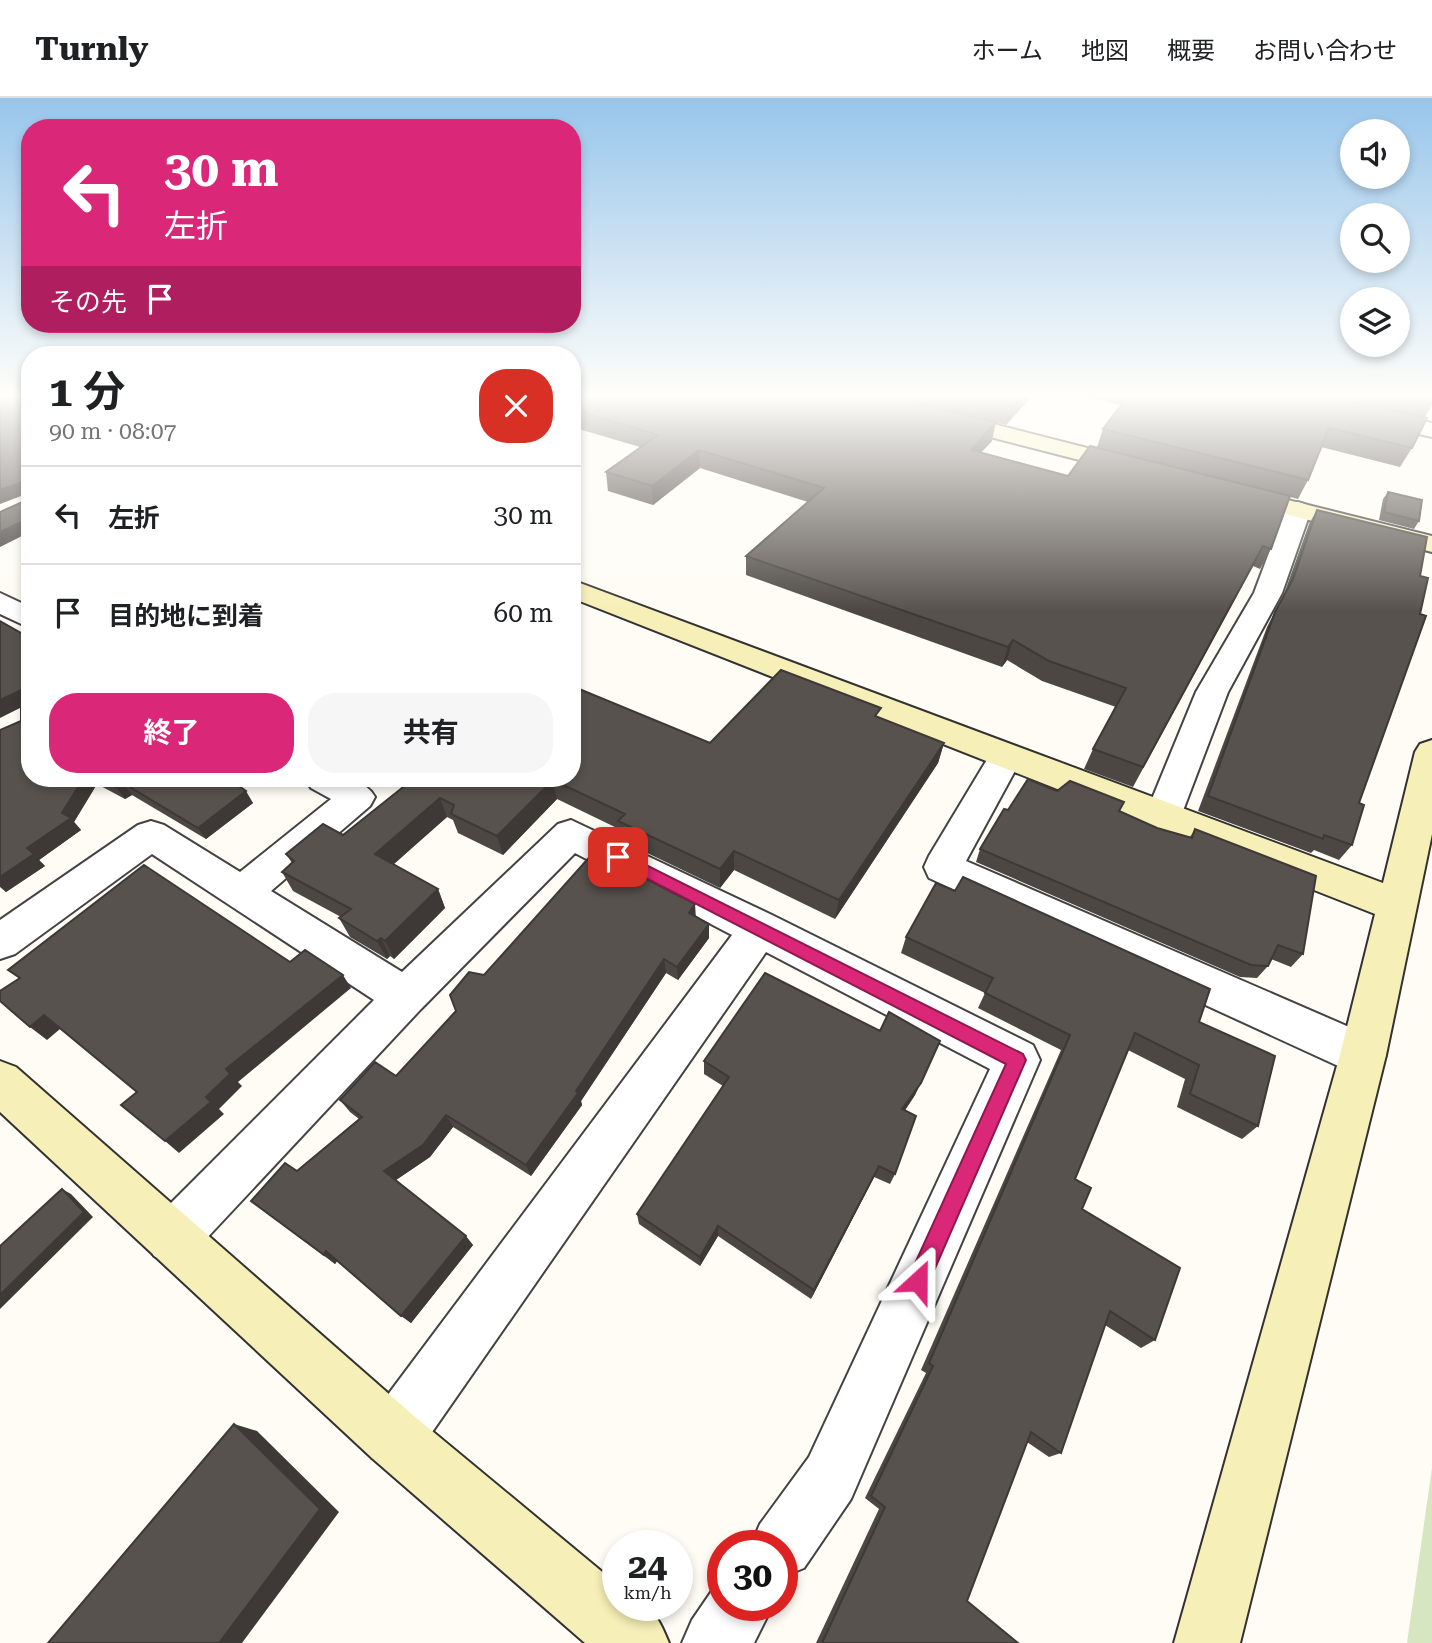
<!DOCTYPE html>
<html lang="ja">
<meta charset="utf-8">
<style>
body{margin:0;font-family:"Roboto Serif","Noto Sans JP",serif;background:#f6f6f6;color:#202124;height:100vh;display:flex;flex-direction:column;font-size:26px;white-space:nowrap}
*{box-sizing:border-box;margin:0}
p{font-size:23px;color:#757577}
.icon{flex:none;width:38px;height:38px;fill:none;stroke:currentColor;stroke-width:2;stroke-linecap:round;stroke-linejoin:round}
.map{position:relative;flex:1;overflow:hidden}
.side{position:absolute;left:21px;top:248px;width:560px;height:441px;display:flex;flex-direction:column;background:#fff;border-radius:28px;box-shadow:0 4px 10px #0003}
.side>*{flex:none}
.guide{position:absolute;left:21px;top:21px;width:560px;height:214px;border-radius:28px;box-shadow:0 4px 10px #0003;background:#db2777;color:#fff;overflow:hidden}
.fabs{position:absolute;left:1340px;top:21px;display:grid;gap:14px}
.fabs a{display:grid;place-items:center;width:70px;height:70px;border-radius:50%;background:#fff;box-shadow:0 4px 10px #0003;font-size:35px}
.speed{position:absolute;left:602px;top:1432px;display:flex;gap:14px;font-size:35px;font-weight:700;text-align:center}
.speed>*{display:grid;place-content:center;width:91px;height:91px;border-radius:50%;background:#fff;box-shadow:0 4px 10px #0003;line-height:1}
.speed small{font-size:18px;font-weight:400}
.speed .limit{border:10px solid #d22;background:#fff;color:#111}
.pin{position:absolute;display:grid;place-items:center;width:60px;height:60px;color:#fff;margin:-30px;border-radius:14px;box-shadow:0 4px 10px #0006}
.me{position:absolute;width:77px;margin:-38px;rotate:24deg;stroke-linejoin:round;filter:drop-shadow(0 0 5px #0008)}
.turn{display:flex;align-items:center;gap:24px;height:147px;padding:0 28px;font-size:32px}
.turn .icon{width:91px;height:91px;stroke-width:2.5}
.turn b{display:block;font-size:49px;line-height:60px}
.then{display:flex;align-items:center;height:66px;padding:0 28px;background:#0003;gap:14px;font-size:26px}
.round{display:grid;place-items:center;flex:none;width:74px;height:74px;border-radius:28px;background:#f6f6f6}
.overview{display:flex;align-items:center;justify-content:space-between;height:119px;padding:0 28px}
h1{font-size:42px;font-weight:700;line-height:52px}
.primary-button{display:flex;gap:14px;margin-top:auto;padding:14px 28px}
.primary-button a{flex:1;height:80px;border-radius:28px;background:#db2777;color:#fff;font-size:28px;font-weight:700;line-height:80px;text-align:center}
.primary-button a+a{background:#f6f6f6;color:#202124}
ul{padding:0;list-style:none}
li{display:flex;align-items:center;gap:21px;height:98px;padding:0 28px;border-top:2px solid #e0e0e0}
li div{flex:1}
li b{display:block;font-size:26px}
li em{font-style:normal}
header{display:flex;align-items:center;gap:42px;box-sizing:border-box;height:98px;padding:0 35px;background:#fff;border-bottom:2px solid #e0e0e0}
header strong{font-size:33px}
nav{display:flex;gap:38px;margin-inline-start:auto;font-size:24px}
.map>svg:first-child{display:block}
.green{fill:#d5e6c1}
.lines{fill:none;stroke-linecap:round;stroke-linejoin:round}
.street-casing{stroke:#434343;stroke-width:4}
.secondary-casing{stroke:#323232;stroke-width:4}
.street{fill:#fff;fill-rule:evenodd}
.secondary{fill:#f6efb7;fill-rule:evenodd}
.wall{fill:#4c4743}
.shaded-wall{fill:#3e3937}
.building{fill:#58524e;stroke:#3e3937;stroke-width:2}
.route{fill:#db2777;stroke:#8e194d;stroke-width:2}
</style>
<header>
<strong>Turnly</strong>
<nav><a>ホーム</a><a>地図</a><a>概要</a><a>お問い合わせ</a></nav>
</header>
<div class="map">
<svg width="1432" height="1545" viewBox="0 0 1432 1545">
<rect width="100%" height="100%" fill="#fefcf5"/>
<path class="green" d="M1432 1370V1545H1407Z"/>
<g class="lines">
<g class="street-casing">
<path id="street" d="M1266 298H1307L1432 325V339L1277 304Z
M1298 404 1307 407 1311 412 1282 495 1228 594 1181 718 1176 728 1163 731 1150 728 1145 718 1196 594 1254 495 1285 412 1289 407Z
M0 495 30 509V530L0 516Z
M1006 646 1018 650 1023 658 966 763 1379 942 1386 957 1379 972 1363 978 1347 972 929 780 924 769 929 758 994 650Z
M306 681C330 681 361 675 375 699L370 708 271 793 402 874 558 726 571 722 774 818 1033 947 1040 962 851 1401 804 1470 782 1479V1447H751L760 1426 809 1359 990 971 766 854 414 1360 393 1368 372 1360 364 1339 372 1318 732 837 575 755 420 912 190 1158 172 1166 154 1158 146 1140 154 1122 374 902 152 756 15 856 0 861V822L138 727 151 723 164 727 240 774 331 701 311 690Z
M723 1482V1507H773L754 1545H682L692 1522 718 1484Z"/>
</g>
<g class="secondary-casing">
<path id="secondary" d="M847 298H884L1142 364 1146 369 1142 374 1134 376 850 303Z
M1236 389 1432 438V454L1227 401 1224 396 1227 391Z
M572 482 1383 785 1415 654 1420 646 1432 642V736L1386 957 1240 1545H1174L1340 957 1375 816 572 500Z
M0 963 16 969 414 1318 618 1487V1507C652 1507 656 1514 669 1545H585L372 1360 0 1014Z"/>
</g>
<use href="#street" class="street"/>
<use href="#secondary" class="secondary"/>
</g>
<path class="wall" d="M572 298 992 343 981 354 1068 378 1097 349 1103 331 1121 307 1081 298H1432V307L1425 319 1412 350 1400 369 1321 349 1308 382 1298 401 1290 399 1271 451 1260 471 1253 468 1133 689 1084 671 1093 651 1116 609 1042 583 1007 562 1002 569 746 477V458L808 404 700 370 653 407 608 393 606 374 640 349 572 329Z
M895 298H1032L1006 327Z
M1388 394 1419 423 1414 431 1379 422 1383 401Z
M1317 412 1420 478V516L1359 705 1352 747 1339 762 1314 752 1311 755 1198 713 1267 529 1284 496 1309 426Z
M30 540V681H229L253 705 206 741 132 697 125 701 97 686 74 724 81 732 39 762 45 768 6 794 0 789V632L21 623Z
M879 620 944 645 938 665 835 821 734 772 720 790 620 742 619 731 557 701 503 757 458 735 453 722 447 719 393 766 438 791 445 810 394 861 390 858 387 861 350 839 339 820 341 819 293 793 282 774 292 765 286 756 343 737 402 690 389 681H572L710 645Z
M1057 693 1119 713 1157 730 1190 739 1195 731 1303 856 1291 869 1271 861 1268 868 1257 880 1240 879 976 764 980 751 1008 712Z
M696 818 709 826V840L678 882 666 875 581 1003 582 1007 531 1078 453 1029 430 1059 396 1082 473 1147 411 1225 337 1163 335 1166 264 1113 297 1073 359 1021 350 1014 340 1002 396 978 456 913 484 877Z
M906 839 1199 924 1258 1028 1242 1041 1177 1009 1185 981 1128 952 1075 1081 1082 1111 1155 1242 1141 1250 1105 1227 1061 1355 1049 1359 1027 1344 967 1503 1018 1545H816L879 1411 865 1400 926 1275 921 1272 1061 952 978 910 985 895 901 855Z
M880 933 940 943 915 997 905 1012 895 1076 890 1086 874 1079 811 1201 718 1138 700 1168 639 1126 637 1116 723 988 704 976V963Z"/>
<path class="shaded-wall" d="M1020 298H1032L1006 327 1011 308Z
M996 324 992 343 967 370 971 352Z
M699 352 700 370 653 407 652 388Z
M22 384 29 395 0 406V392Z
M29 420 30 434 0 449V434Z
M1013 542 1007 562 1002 569 1008 549Z
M21 592 30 605 0 620V602Z
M944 645 938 665 835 821 839 802Z
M83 681H93L97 686 74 724 81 732 39 762 45 768 6 794 0 788V779L62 715Z
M553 682 557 701 503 757 497 738Z
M123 685 132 697 125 701 116 689Z
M246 693 253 705 206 741 198 730Z
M440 700 447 719 384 775 375 756Z
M734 753V772L720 790V771Z
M438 791 445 810 394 861 385 843Z
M695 806 696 821 689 815Z
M709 826V840L678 882 677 869Z
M381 840 390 858 387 861 377 843Z
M664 861 666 875 581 1003 582 1007 531 1078 526 1067Z
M343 877 351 890 238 984 242 988 219 1011 224 1016 179 1055 165 1043 206 999 226 971Z
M44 917 60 931 47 942 30 929Z
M940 943 915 997 898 1023 902 1011Z
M446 1017 453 1029 430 1059 393 1084 384 1073Z
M879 1068 874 1079 811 1201 814 1192Z
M62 1091 71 1096 93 1119 0 1211V1197Z
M718 1128V1138L700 1168V1159Z
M466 1138 473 1147 411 1225 401 1218Z
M326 1153 338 1162 335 1166 324 1157Z
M234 1326 257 1333 339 1414 242 1545H219Z"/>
<path class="building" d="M0 298H30V420L0 434V414L25 403 26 386 22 384 0 392Z
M572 298H893L996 324 971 352 1068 378 1090 348 1290 398 1271 451 1263 448 1143 669 1093 651 1126 590 1049 563 1013 542 1008 549 746 458 824 390 699 352 652 388 606 374 658 337 572 311Z
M969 298H1020L1011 308Z
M1128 298H1328L1427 320 1412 350 1329 330 1308 382 1103 331Z
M1414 298H1432V302Z
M1388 394 1422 402 1419 423 1384 414Z
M1317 412 1427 439 1420 478 1428 480 1420 516 1426 518 1359 705 1364 707 1352 747 1324 737 1323 741 1208 698 1275 514 1293 481Z
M0 523 30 540V681H83L62 715 71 720 27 750 34 756 0 779V632L21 623V592L0 602Z
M781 572 881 610 875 618 944 645 839 802 734 753 720 771 618 723 625 716 553 682 497 738 451 716 454 707 440 700 375 756 438 791 385 843 381 840 377 843 339 820 351 811 282 774 294 763 286 756 323 726 343 737 412 682 410 681H572V588L710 645Z
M100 681H229L246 693 198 730 123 685 116 689Z
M1028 681 1057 693 1070 683 1124 704 1119 713 1157 730 1192 740 1195 731 1316 778 1303 856 1278 847 1268 868 1251 867 980 751 1004 711 1008 712Z
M594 754 695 806 689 815 709 826 677 869 664 861 576 993 578 995 526 1067 446 1017 423 1047 384 1073 466 1138 401 1218 326 1153 324 1157 251 1103 285 1065 297 1073 362 1019 340 1002 375 964 396 978 456 913 450 897 469 874 484 877Z
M144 767 290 864 305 852 343 877 226 971 230 976 206 999 211 1004 165 1043 121 1007 137 994 44 917 30 929 0 903V893L20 880 8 872Z
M963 779 1210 891 1199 924 1275 958 1258 1028 1190 996 1199 967 1135 935 1075 1081 1091 1090 1082 1111 1180 1170 1155 1242 1110 1213 1061 1355 1031 1334 967 1503 1018 1545H822L885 1409 871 1398 933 1268 929 1265 1070 937 985 895 993 880 906 839 936 785 955 793Z
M765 875 880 933 889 914 940 943 921 985 902 1011 916 1018 895 1076 879 1068 814 1192 718 1128 700 1159 637 1116 729 979 704 963Z
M62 1091 84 1114 0 1197V1148Z
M234 1326 320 1411 219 1545H48Z"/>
<linearGradient id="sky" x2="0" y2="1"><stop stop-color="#97c5eb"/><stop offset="0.58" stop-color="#fffefa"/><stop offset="1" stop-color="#fffefa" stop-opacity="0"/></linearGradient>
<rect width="1432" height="514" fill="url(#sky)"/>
<path class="route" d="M618 753 1023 956 1026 962 926 1191 918 1194 910 1191 907 1183 1006 966 613 763 610 759Z"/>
</svg>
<div class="fabs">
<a><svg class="icon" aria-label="sound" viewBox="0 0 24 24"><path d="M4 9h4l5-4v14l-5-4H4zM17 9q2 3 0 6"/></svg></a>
<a><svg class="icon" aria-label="search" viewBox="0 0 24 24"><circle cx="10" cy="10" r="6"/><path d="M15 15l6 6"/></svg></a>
<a><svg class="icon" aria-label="layers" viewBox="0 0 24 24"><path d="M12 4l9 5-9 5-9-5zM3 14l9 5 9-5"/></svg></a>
</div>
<div class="speed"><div>24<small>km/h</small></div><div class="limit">30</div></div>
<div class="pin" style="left:618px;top:759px;background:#d93025"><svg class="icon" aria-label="arrive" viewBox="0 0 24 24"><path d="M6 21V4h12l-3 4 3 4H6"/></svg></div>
<svg class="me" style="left:918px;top:1183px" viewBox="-20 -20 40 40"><path d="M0-17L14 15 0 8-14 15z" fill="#db2777" stroke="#fff" stroke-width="4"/></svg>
<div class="guide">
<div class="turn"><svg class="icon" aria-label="left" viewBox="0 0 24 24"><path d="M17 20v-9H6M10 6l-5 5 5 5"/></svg><div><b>30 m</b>左折</div></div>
<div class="then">その先<svg class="icon" aria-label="arrive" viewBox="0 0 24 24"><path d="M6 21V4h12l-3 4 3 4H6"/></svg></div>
</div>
<section class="side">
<div class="overview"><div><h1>1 分</h1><p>90 m · 08:07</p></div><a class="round" style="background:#d93025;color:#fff"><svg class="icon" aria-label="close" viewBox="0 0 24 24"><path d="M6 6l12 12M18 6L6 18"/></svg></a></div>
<ul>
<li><svg class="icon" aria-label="left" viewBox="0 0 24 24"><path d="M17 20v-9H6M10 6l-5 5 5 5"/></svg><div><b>左折</b></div><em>30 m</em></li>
<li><svg class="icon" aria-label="arrive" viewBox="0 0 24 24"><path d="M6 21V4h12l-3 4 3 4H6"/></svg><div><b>目的地に到着</b></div><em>60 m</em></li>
</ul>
<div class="primary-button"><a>終了</a><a>共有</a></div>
</section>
</div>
